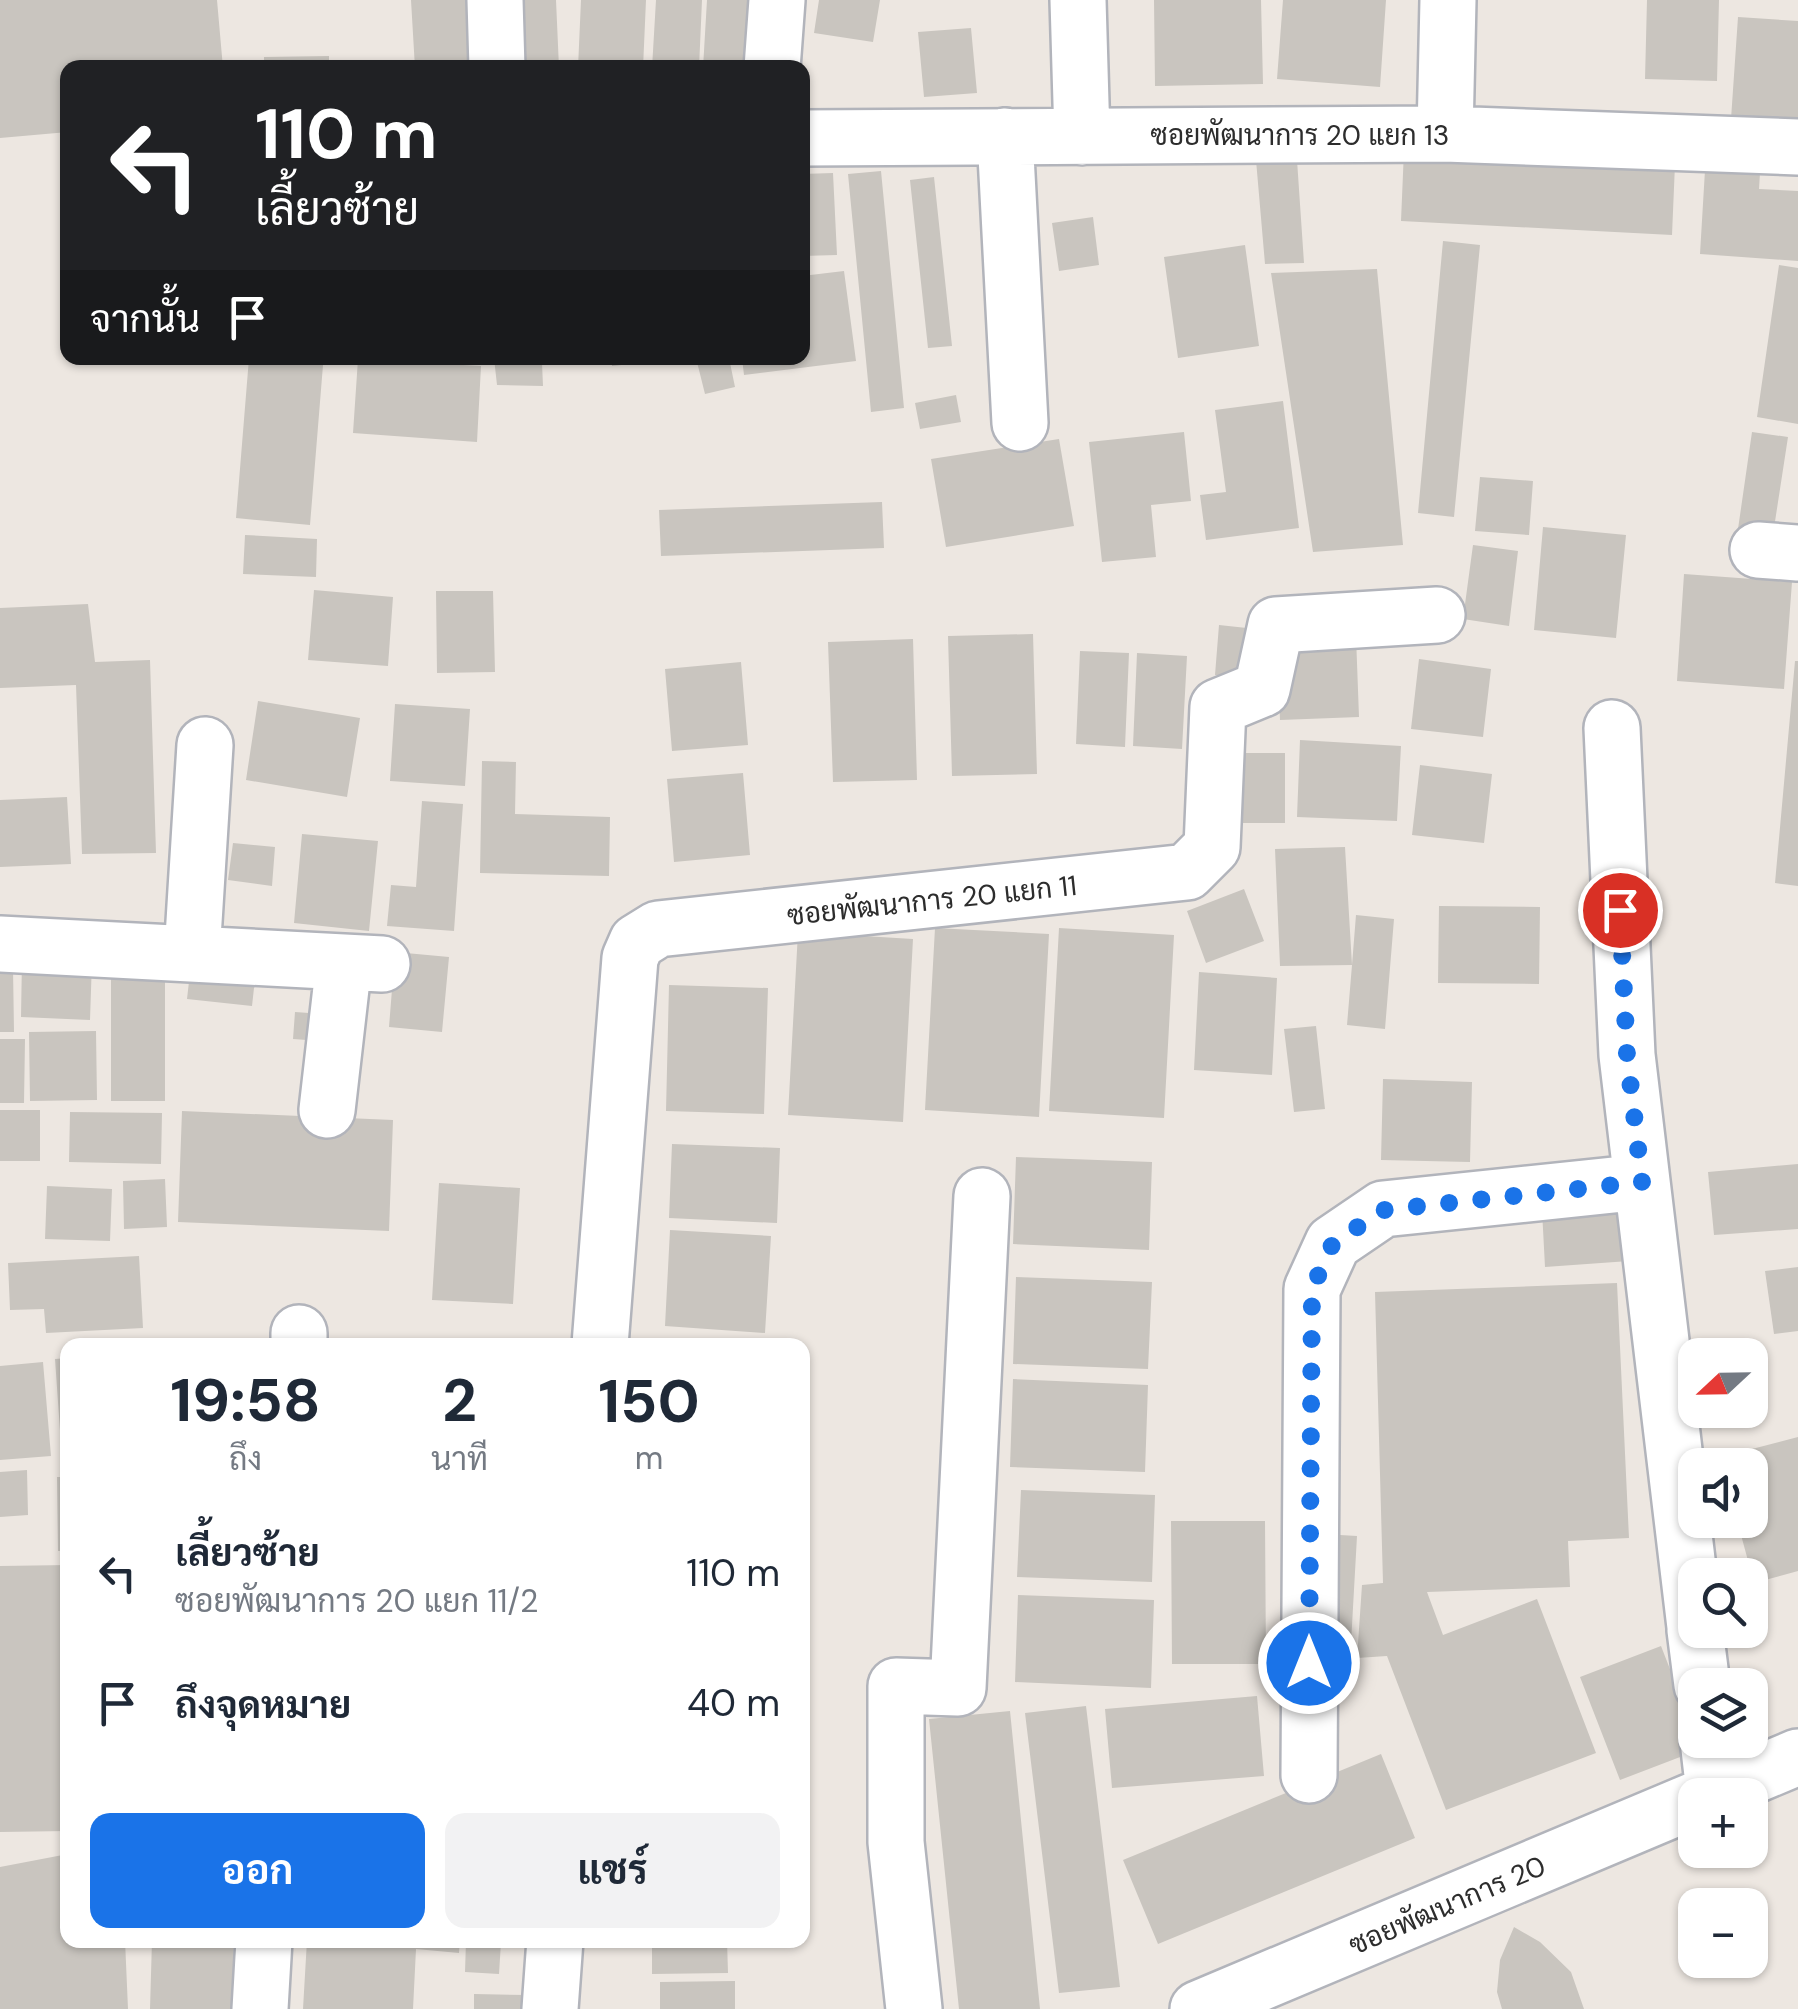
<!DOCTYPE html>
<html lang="th">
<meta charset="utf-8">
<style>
body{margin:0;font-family:"DM Sans",Sarabun,sans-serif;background:#f2f2f3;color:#1f2937;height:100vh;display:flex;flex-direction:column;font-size:38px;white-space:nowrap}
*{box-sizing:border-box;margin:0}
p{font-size:32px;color:#747a83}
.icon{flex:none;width:55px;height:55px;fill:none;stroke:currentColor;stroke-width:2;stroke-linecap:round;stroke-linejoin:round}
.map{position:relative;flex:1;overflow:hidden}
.panel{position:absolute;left:60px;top:1338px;width:750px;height:610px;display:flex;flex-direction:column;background:#fff;border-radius:20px;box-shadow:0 2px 8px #0004}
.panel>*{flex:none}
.guide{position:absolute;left:60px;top:60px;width:750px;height:305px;border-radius:20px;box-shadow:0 2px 8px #0004;background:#202124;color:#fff;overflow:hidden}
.needle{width:65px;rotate:248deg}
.tools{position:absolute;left:1678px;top:1338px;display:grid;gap:20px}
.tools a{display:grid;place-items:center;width:90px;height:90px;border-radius:20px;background:#fff;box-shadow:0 2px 8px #0004;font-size:50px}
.pin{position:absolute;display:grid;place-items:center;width:85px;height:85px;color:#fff;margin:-42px;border:5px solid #fff;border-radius:50%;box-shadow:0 2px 10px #0007}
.me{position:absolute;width:110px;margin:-55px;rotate:0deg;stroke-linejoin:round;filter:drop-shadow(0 0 8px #0008)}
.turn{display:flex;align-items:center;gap:35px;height:210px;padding:0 30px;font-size:45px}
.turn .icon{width:130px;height:130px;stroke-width:2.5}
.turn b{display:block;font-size:70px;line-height:85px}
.then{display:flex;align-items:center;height:95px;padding:0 30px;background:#0003;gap:20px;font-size:38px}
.eta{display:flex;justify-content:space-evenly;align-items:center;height:170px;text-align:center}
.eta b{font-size:60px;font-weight:700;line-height:70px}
.action{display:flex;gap:20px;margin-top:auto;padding:20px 30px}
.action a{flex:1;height:115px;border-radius:20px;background:#1a73e8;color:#fff;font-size:40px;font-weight:700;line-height:115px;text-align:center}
.action a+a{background:#f2f2f3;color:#1f2937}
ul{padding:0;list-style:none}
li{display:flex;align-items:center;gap:30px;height:130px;padding:0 30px}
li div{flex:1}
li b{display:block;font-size:38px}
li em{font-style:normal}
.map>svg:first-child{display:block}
.building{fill:#c9c5bf}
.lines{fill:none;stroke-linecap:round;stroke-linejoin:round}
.minor-casing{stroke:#b2b4bb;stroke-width:60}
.minor{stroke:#fff;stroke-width:55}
.route{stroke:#1a73e8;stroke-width:18;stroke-dasharray:0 32.4}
.labels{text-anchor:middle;stroke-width:8;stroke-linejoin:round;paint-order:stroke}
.street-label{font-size:28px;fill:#2d2d2d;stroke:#fff}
</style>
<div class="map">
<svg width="1798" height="2009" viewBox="0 0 1798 2009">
<rect width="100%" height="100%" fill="#ede7e1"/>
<path class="building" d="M0 0H217L223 68H68V132L0 138Z
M411 0H485L488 68H415Z
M519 0H556L559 68H522Z
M581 0H646L643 68H578Z
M656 0H702L699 68H652Z
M707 0H754L750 68H703Z
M819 0H880L873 42 814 33Z
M1154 0H1261L1263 84 1155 86Z
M1283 0H1386L1380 87 1277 79Z
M1647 0H1719L1717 81 1645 79Z
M1738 17 1798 21V123L1731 119Z
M971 28 977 93 924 97 918 32Z
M329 56V68H264V57Z
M1404 150 1675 164 1672 235 1401 221Z
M1256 160H1297L1304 263 1265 264Z
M1705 170 1760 173 1759 189 1798 191V261L1700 254Z
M881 171 904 408 871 412 848 174Z
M833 173 837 255 802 256V174Z
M934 177 952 346 928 348 910 180Z
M1093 217 1099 265 1059 271 1052 223Z
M1443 241 1480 245 1454 517 1418 513Z
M1245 245 1259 346 1178 358 1164 257Z
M1779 265 1798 268V424L1757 417Z
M1377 269 1403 545 1313 552 1271 273Z
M844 271 856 361 744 375 742 358H802V276Z
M249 358 323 365 310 525 236 518Z
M494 358H600V364L542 363 543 386 497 385Z
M611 358H669V360L612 366Z
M696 358H729L735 387 705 394Z
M358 359 481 366 477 442 353 433Z
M956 395 961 422 920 429 915 403Z
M1283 401 1299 528 1206 540 1200 495 1226 492 1215 410Z
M1184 432 1191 501 1151 505 1156 557 1102 562 1089 442Z
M1752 432 1788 437 1772 541 1737 536Z
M1059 439 1074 526 946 547 931 459Z
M1480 477 1533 481 1529 535 1475 531Z
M882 502 884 548 661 556 659 510Z
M1543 527 1626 535 1616 638 1534 630Z
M245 535 317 539 316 577 243 574Z
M1473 545 1518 551 1509 626 1463 619Z
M1684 574 1792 582 1784 689 1677 681Z
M314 590 393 597 388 666 308 660Z
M436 591H493L495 672 437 673Z
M88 604 95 662 150 660 156 853 82 854 76 685 0 688V608Z
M1219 625 1256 629 1252 678 1215 675Z
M1033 634 1037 774 952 776 948 636Z
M1356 636 1359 717 1280 720 1277 638Z
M913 639 917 780 833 782 828 642Z
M1080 651 1129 653 1125 747 1076 744Z
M1137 653 1187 656 1182 749 1133 746Z
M1419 659 1491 669 1483 737 1411 729Z
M1795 661H1798V886L1775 883Z
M741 662 748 745 672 751 665 669Z
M258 701 360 718 347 797 246 780Z
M395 704 470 709 465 786 390 781Z
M1300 740 1401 746 1397 821 1297 817Z
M1240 753H1285V823H1239Z
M482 761 516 762 515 814 610 817 609 876 480 873Z
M1420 765 1492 774 1484 843 1412 835Z
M743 773 750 855 674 862 667 779Z
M67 797 71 864 0 867V800Z
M422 801 463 804 454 931 387 926 391 885 416 887Z
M302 834 378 841 369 931 294 923Z
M233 843 275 847 272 886 228 880Z
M1345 847 1352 965 1356 915 1394 919 1385 1029 1347 1025 1352 965 1280 966 1275 849Z
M1244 889 1264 941 1206 963 1187 911Z
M1439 906 1540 907 1539 984 1438 983Z
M935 928 1049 934 1039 1117 925 1110Z
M1059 928 1174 935 1164 1118 1049 1111Z
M798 932 913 939 903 1122 788 1115Z
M395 952 449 957 442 1032 389 1027Z
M22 959 92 961 90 1020 21 1017Z
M191 964 256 970 252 1006 187 999Z
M111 966H165V1101H111Z
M0 968H13L14 1032H0Z
M1199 972 1277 978 1272 1075 1194 1070Z
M669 985 768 988 764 1114 666 1111Z
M295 1012 323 1014 321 1041 293 1039Z
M1316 1026 1325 1109 1294 1112 1284 1029Z
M96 1031 97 1100 30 1101 29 1032Z
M0 1039H25L24 1103H0Z
M1383 1079 1472 1082 1470 1162 1381 1160Z
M0 1110H40V1161H0Z
M182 1111 393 1120 389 1231 178 1222Z
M70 1112 162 1113 161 1164 69 1162Z
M672 1144 780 1148 777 1223 669 1218Z
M1016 1157 1152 1162 1149 1250 1013 1244Z
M1798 1164V1229L1714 1235 1708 1172Z
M165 1179 167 1227 124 1229 123 1181Z
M439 1183 520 1188 513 1304 432 1300Z
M47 1186 112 1189 110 1241 45 1239Z
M1625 1204 1629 1261 1545 1267 1542 1210Z
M670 1230 771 1236 765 1333 665 1326Z
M139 1256 143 1328 46 1333 44 1309 10 1310 8 1263Z
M1798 1267V1331L1774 1334 1765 1271Z
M1016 1277 1152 1282 1148 1369 1013 1364Z
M1617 1283 1629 1538 1568 1541 1570 1587 1427 1592 1443 1635 1537 1599 1596 1753 1446 1810 1387 1656 1357 1658 1362 1585 1383 1583 1375 1292Z
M68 1358V1444L61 1445 55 1359Z
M43 1362 51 1456 0 1460V1366Z
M1013 1379 1148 1385 1145 1472 1010 1467Z
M1798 1437V1571L1754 1583 1737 1520H1750V1465H1723L1721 1457Z
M27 1470 28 1515 0 1517V1472Z
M57 1477H68V1551H58Z
M1021 1490 1155 1495 1152 1582 1017 1577Z
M1171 1521H1265L1266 1664H1172Z
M1323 1534 1357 1536 1349 1679 1314 1677Z
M68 1565V1831L0 1832V1566Z
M1018 1595 1154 1600 1151 1688 1015 1682Z
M1661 1646 1701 1749 1620 1780 1580 1677Z
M1257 1696 1264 1776 1112 1788 1105 1709Z
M1086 1706 1120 1987 1059 1993 1025 1713Z
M1010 1711 1040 2009H959L929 1719Z
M1381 1754 1415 1838 1158 1944 1123 1860Z
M68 1854V1940H125L128 2009H0V1867Z
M1514 1927 1540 1942 1571 1972 1584 2009H1502L1497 1992 1500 1960Z
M152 1940H234L232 2009H150Z
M307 1940H460L459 1953 416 1949 413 2009H303Z
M652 1940H727L728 1973 652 1974Z
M466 1941 501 1942 499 1974 465 1972Z
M735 1981V2009H660V1982Z
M474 1994 527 1995V2009H474Z"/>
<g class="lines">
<g class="minor-casing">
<path id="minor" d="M495 0 497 68
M1078 0 1082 137
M772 68 777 0
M1445 134 1448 0
M1005 136 1020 423
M802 138 1445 134 1798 147
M1758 550 1798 553
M1612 728 1627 1055 1695 1627
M0 944 382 964
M192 954 205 745
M327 1110 344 962
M299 1345V1333
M600 1345 630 958 637 942 658 929 1187 872 1212 847 1218 707 1262 689 1276 625 1437 615
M1695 1630 1702 1685
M1708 1740 1714 1792
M1309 1775 1312 1289 1333 1243 1383 1209 1642 1182
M1707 1795 1798 1757
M260 2009 264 1940
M550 2009 555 1940
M914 2009 896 1842V1686L958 1688 982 1196
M1198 2009 1695 1800"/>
</g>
<use href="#minor" class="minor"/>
</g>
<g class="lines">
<path class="route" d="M1309 1663 1312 1289 1333 1243 1384 1210 1642 1182 1627 1055 1620 910"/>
</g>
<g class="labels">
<g class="street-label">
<text x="1300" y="145">ซอยพัฒนาการ 20 แยก 13</text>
<text transform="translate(932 900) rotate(-6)" y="10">ซอยพัฒนาการ 20 แยก 11</text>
<text transform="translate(1447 1905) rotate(-23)" y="10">ซอยพัฒนาการ 20</text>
</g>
</g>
</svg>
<div class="tools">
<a><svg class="needle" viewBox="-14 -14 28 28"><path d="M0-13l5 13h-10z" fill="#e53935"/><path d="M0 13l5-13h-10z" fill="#747a83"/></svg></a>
<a><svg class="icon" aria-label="sound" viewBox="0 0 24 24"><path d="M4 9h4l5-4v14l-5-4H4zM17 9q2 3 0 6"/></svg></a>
<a><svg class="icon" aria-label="search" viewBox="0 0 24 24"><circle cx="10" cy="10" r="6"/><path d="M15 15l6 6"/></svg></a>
<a><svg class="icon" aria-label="layers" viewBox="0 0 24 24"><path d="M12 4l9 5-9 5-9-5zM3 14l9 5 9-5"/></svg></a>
<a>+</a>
<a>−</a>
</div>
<div class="pin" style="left:1620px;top:910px;background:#d93025"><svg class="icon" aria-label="arrive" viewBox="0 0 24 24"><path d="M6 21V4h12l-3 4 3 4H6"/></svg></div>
<svg class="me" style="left:1309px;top:1663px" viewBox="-20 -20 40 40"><circle r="17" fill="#1a73e8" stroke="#fff" stroke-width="3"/><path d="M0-11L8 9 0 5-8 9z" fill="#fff"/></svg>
<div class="guide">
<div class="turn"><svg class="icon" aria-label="left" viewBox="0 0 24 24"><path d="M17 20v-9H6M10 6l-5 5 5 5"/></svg><div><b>110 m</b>เลี้ยวซ้าย</div></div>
<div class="then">จากนั้น<svg class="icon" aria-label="arrive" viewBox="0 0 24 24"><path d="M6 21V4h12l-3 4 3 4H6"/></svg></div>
</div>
<section class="panel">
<div class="eta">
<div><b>19:58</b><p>ถึง</p></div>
<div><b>2</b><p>นาที</p></div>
<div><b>150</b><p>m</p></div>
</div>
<ul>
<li><svg class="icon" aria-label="left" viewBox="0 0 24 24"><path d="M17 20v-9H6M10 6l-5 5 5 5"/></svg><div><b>เลี้ยวซ้าย</b><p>ซอยพัฒนาการ 20 แยก 11/2</p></div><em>110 m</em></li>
<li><svg class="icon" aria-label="arrive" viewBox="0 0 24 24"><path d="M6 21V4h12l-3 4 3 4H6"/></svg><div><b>ถึงจุดหมาย</b></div><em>40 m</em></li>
</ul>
<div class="action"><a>ออก</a><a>แชร์</a></div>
</section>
</div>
